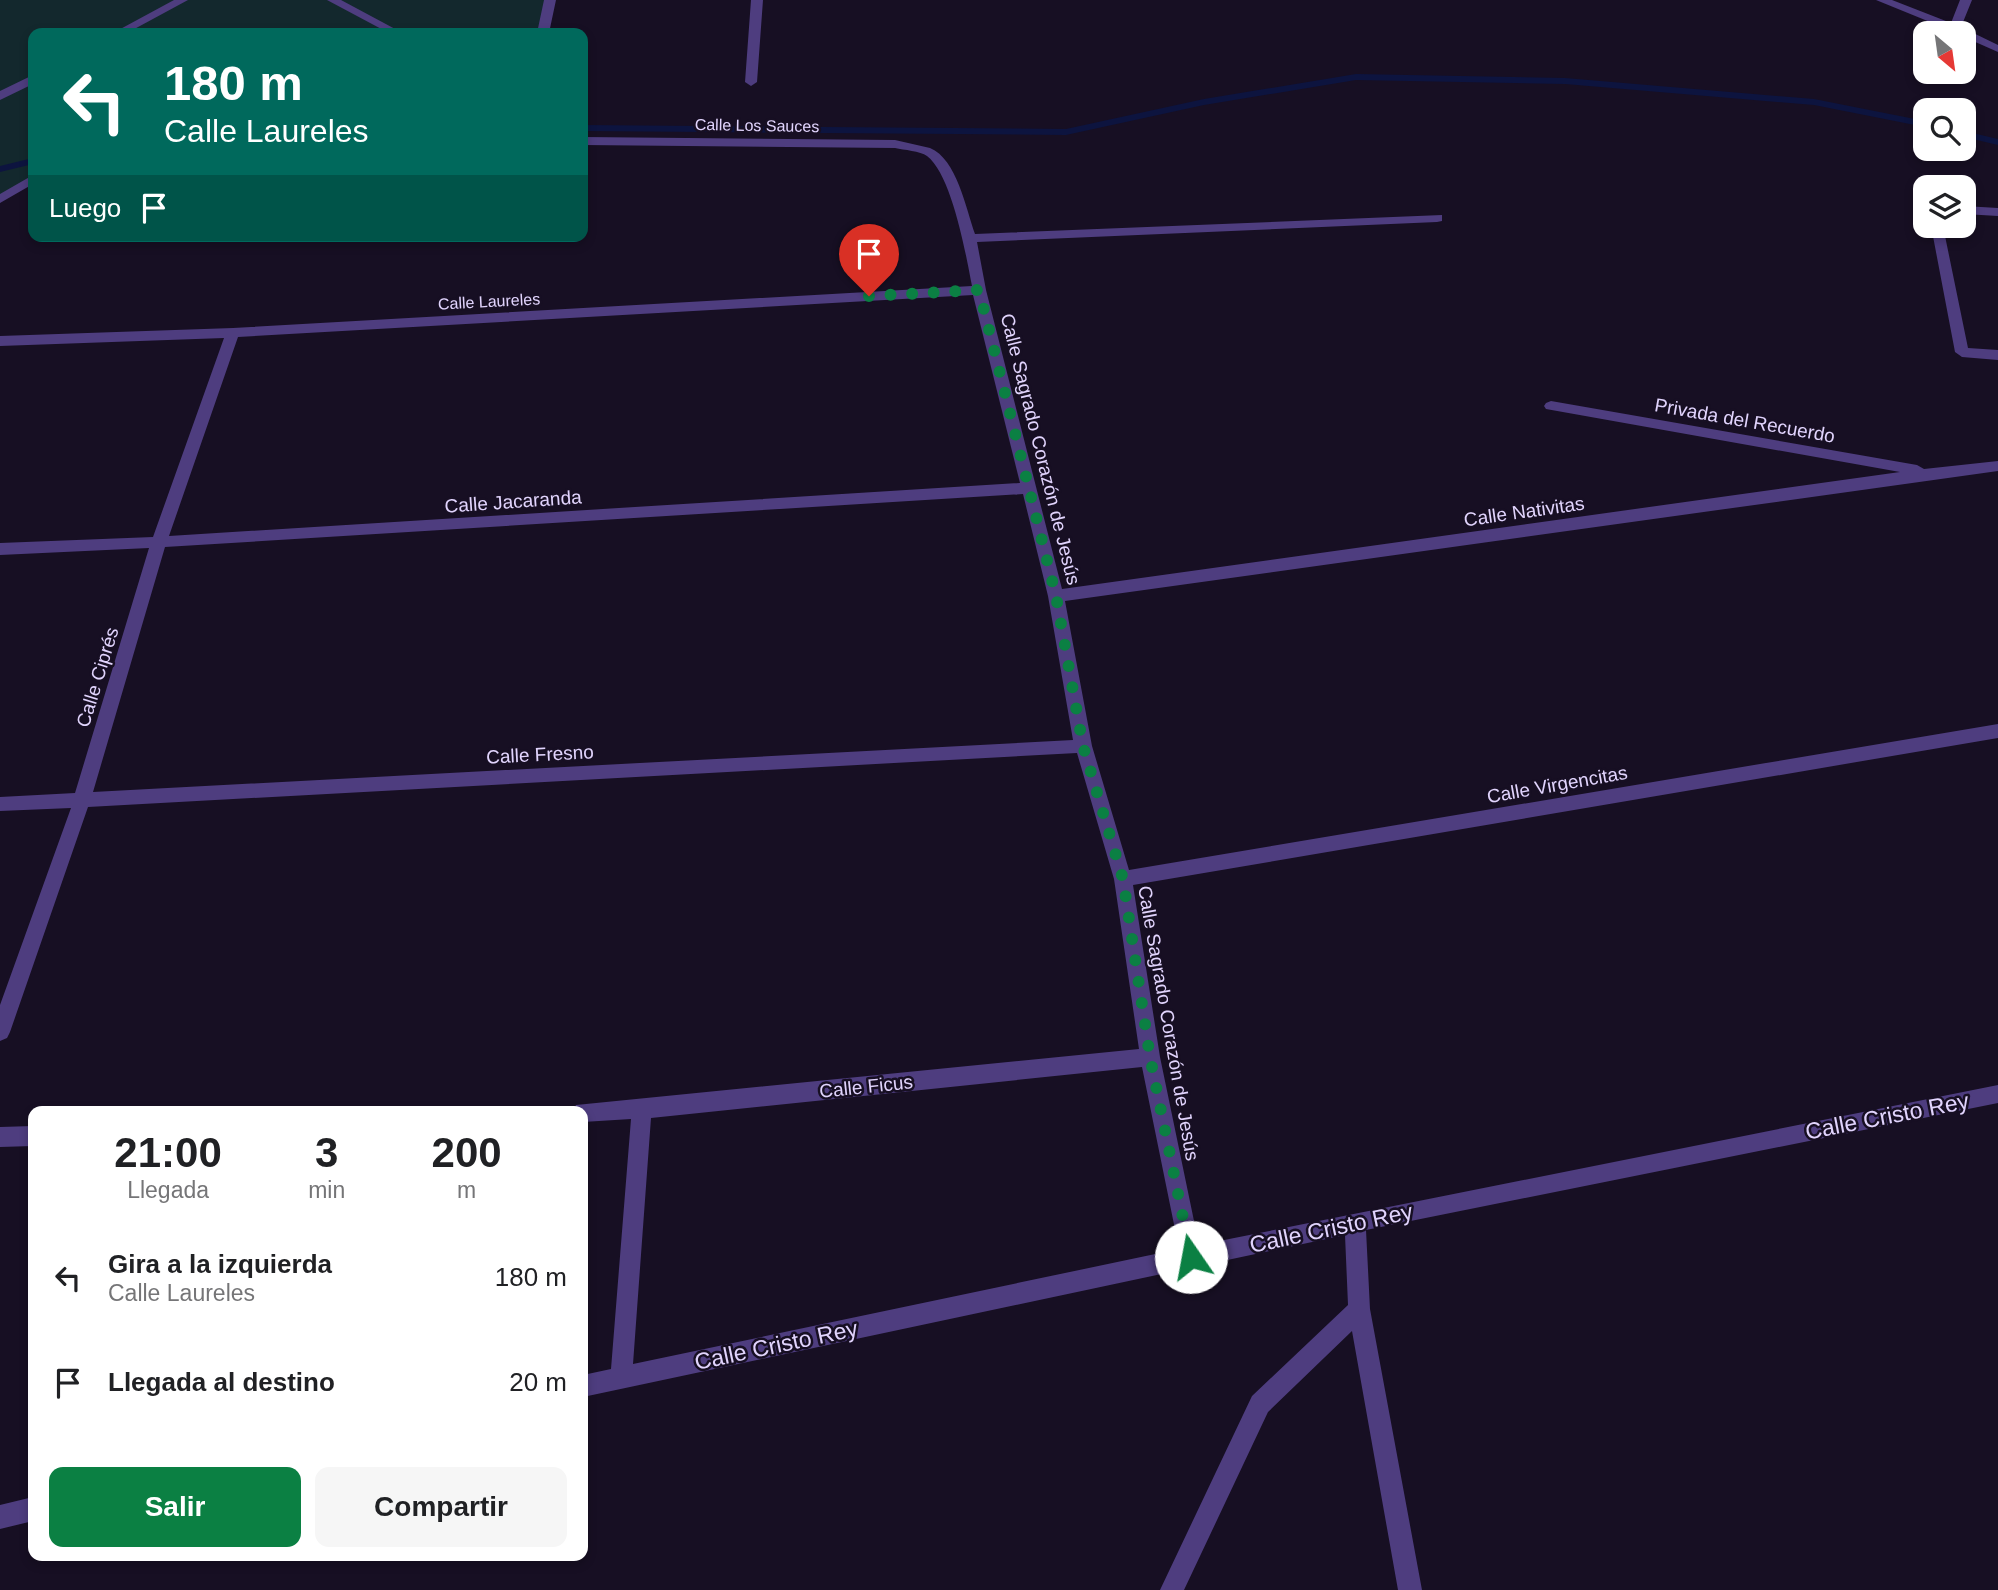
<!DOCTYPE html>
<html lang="es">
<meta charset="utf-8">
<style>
body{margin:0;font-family:Helvetica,sans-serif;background:#f6f6f6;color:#202124;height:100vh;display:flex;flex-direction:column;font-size:26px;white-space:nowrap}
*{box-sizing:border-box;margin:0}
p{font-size:23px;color:#757577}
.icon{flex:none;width:38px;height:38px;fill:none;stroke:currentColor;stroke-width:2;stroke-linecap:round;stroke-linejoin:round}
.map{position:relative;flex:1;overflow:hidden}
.details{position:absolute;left:28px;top:1106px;width:560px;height:455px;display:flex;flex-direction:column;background:#fff;border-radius:14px;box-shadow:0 4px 10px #0003}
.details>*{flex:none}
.guide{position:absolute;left:28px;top:28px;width:560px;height:214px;border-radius:14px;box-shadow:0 4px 10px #0003;background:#00695c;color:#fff;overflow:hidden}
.needle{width:46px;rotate:151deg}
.tools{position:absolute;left:1913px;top:21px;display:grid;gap:14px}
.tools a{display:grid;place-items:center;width:63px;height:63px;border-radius:14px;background:#fff;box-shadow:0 4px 10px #0003;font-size:35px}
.pin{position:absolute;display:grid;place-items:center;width:60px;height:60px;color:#fff;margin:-72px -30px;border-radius:50% 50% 50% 0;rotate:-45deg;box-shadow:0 0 7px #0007}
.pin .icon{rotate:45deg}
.me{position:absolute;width:77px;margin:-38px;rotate:348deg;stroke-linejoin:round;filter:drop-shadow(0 0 5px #0008)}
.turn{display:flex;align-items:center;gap:24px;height:147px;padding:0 21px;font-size:32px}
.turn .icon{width:91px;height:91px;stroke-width:2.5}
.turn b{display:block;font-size:49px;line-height:60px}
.then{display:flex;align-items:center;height:66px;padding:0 21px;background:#0003;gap:14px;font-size:26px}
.eta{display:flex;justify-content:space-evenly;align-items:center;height:119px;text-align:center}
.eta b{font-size:42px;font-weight:700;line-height:49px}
.action{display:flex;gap:14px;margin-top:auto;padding:14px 21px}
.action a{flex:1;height:80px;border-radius:14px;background:#0b8043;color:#fff;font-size:28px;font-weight:700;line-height:80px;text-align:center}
.action a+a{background:#f6f6f6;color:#202124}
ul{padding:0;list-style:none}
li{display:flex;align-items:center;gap:21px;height:105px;padding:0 21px}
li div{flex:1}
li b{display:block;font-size:26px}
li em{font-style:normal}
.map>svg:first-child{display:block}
.green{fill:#13282d}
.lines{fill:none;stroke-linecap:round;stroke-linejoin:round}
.stream{fill:#0d143f;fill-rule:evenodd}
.minor{fill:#4e3d7f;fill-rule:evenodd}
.route{stroke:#0b8043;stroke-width:12;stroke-dasharray:0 21.6}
.labels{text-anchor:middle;stroke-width:5;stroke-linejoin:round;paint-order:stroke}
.far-street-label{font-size:16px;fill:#e1d4fd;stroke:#170f23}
.street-label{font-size:19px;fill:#e1d4fd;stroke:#170f23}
.near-street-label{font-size:23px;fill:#e1d4fd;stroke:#170f23}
</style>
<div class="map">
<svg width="1998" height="1590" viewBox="0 0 1998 1590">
<rect width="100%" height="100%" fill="#170f23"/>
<path class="green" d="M0 0H551L543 33H33V178L0 197Z"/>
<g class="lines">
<path class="stream" d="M1356 74 1565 78 1814 99 1925 121V127L1814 105 1565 84 1356 80 1204 105 1066 135 583 131V125L1066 129 1204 99Z
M1964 131 1998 139V145L1964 137Z
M33 158V164L0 172V166Z"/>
<path class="minor" d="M174 0H188L127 33H113Z
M327 0H341L397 30 387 32Z
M544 0H556L549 33H537Z
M751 0H763L757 82 751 86 745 82Z
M1876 0H1892L1951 23 1960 0H1972L1961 27 1998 45V52L1964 37V33H1957Z
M33 75V84L0 100V91Z
M583 137 895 140 930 148C957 159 966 209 975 234L1442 215V221L1437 222 977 242 986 290 1062 589 1900 472 1546 409 1544 406 1546 403 1551 401 1917 465 1924 469 1998 461V471L1065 601 1092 746 1129 870 1998 724V738L1133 885 1160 1057 1199 1245 1998 1085V1103L1366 1230 1370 1309 1422 1590H1398L1352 1331 1268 1412 1184 1590H1160L1252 1396 1348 1305 1345 1235 583 1397V1375L611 1369 631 1119 583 1122V1111H573L576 1105 1139 1049 1114 879 1077 753 88 807 10 1032 7 1038 0 1041V1005L71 808 0 811V797L75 793 149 548 0 555V543L153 537 224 338 0 346V336L233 328 972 286C966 255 952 175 927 156 920 151 904 150 895 148L583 145ZM973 295 1020 483 169 536 238 337ZM1023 494 1048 596 1073 740 93 792 165 547ZM1142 1067 1179 1249 633 1364 651 1118Z
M33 175V184L0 203V194Z
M1964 206 1998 208V216L1964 214Z
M1935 226H1947L1944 231 1968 348 1998 350V360L1962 357 1955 352 1932 231Z
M33 1126V1146L0 1147V1127Z
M33 1497V1521L0 1529V1505Z"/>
</g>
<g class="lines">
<path class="route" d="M869 296 979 290 1056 596 1083 746 1123 879 1150 1057 1191 1257"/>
</g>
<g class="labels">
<g class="far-street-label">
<text transform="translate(757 125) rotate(1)" y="6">Calle Los Sauces</text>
<text transform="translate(489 301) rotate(-3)" y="6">Calle Laureles</text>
</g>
<g class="street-label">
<text transform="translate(1745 420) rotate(10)" y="7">Privada del Recuerdo</text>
<text transform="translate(1041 449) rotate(76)" y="7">Calle Sagrado Corazón de Jesús</text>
<text transform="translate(513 501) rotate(-4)" y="7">Calle Jacaranda</text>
<text transform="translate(1524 511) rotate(-8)" y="7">Calle Nativitas</text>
<text transform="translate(97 677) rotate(-73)" y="7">Calle Ciprés</text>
<text transform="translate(540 754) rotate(-3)" y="7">Calle Fresno</text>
<text transform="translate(1557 784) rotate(-10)" y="7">Calle Virgencitas</text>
<text transform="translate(1169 1023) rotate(80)" y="7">Calle Sagrado Corazón de Jesús</text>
<text transform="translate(866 1086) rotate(-6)" y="7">Calle Ficus</text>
</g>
<g class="near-street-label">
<text transform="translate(1887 1116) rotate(-11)" y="8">Calle Cristo Rey</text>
<text transform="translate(1331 1228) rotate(-12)" y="8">Calle Cristo Rey</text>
<text transform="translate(776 1345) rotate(-12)" y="8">Calle Cristo Rey</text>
</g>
</g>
</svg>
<div class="tools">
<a><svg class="needle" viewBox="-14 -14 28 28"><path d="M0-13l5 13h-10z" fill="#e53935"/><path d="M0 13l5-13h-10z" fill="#757577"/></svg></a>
<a><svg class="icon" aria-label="search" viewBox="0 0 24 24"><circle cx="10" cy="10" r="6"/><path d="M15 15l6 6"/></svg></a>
<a><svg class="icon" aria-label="layers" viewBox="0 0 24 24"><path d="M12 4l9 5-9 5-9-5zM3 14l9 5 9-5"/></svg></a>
</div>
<div class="pin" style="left:869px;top:296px;background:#d93025"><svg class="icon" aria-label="arrive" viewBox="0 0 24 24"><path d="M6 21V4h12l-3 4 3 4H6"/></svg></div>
<svg class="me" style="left:1191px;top:1257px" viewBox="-20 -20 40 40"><circle r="19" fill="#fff"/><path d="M0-13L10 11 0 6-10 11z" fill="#0b8043"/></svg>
<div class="guide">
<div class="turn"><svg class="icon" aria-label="left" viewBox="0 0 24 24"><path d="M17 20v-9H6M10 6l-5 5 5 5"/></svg><div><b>180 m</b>Calle Laureles</div></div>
<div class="then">Luego<svg class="icon" aria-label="arrive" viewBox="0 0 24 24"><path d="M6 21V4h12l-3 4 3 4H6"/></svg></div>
</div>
<section class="details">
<div class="eta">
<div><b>21:00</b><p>Llegada</p></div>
<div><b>3</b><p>min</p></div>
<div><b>200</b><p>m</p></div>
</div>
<ul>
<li><svg class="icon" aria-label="left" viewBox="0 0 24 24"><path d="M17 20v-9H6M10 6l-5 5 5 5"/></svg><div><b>Gira a la izquierda</b><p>Calle Laureles</p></div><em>180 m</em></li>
<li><svg class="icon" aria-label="arrive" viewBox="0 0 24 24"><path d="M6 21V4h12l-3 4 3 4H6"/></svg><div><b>Llegada al destino</b></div><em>20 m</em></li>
</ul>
<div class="action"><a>Salir</a><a>Compartir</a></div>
</section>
</div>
